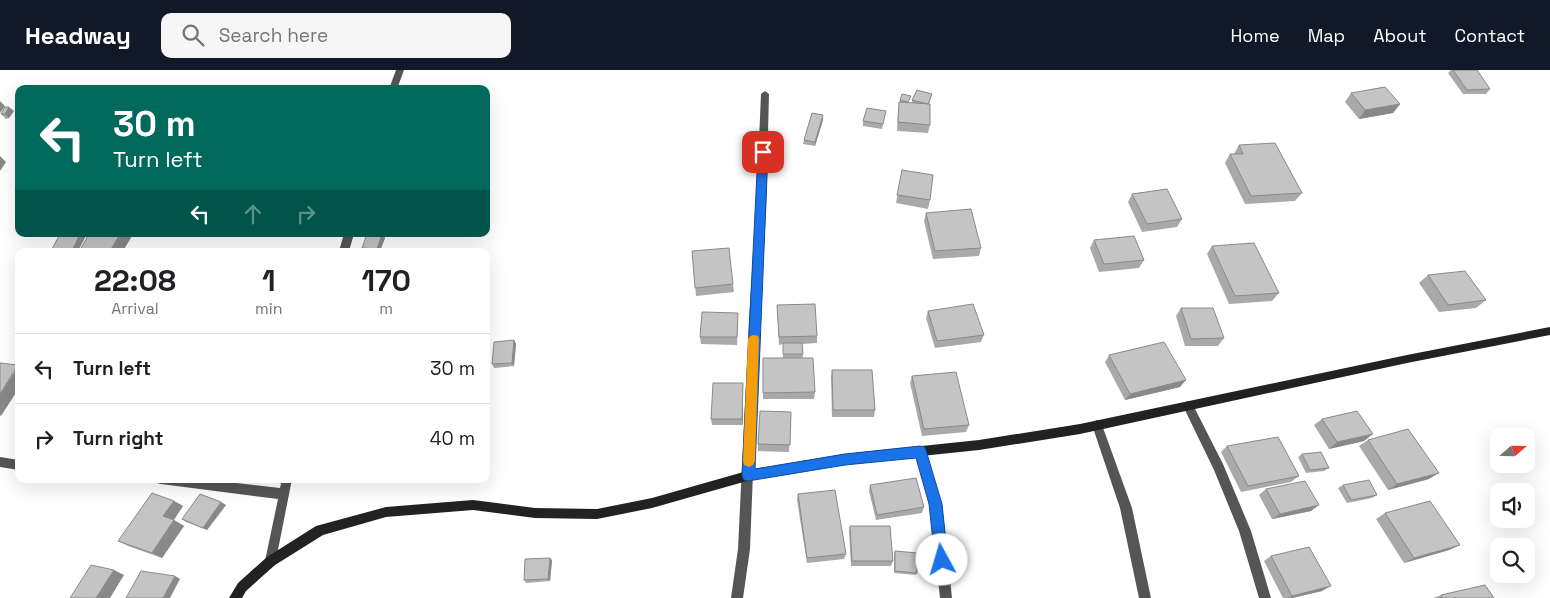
<!DOCTYPE html>
<style>
body{margin:0;font-family:"Space Grotesk",sans-serif;background:#f6f6f6;color:#202124;height:100vh;display:flex;flex-direction:column;font-size:19px;white-space:nowrap}
*{box-sizing:border-box;margin:0}
p{font-size:16px;color:#757577}
.icon{flex:none;width:28px;height:28px;fill:none;stroke:currentColor;stroke-width:2;stroke-linecap:round;stroke-linejoin:round}
.map{position:relative;flex:1;overflow:hidden}
.drawer{position:absolute;left:15px;top:178px;width:475px;height:235px;display:flex;flex-direction:column;background:#fff;border-radius:10px;box-shadow:0 5px 20px #0002}
.drawer>*{flex:none}
.hud{position:absolute;left:15px;top:15px;width:475px;height:152px;border-radius:10px;box-shadow:0 5px 20px #0002;background:#00695c;color:#fff;overflow:hidden}
.needle{width:32px;rotate:70deg}
.controls{position:absolute;left:1490px;top:358px;display:grid;gap:10px}
.controls a{display:grid;place-items:center;width:45px;height:45px;border-radius:10px;background:#fff;box-shadow:0 5px 20px #0002;font-size:25px}
.pin{position:absolute;display:grid;place-items:center;width:42px;height:42px;color:#fff;margin:-21px;border-radius:10px;box-shadow:0 2px 8px #0006}
.me{position:absolute;width:55px;margin:-28px;rotate:354deg;stroke-linejoin:round;filter:drop-shadow(0 0 4px #0008)}
.turn{display:flex;align-items:center;gap:18px;height:105px;padding:0 15px;font-size:22px}
.turn .icon{width:65px;height:65px;stroke-width:2.5}
.turn b{display:block;font-size:35px;line-height:42px}
.lanes{display:flex;align-items:center;height:48px;padding:0 15px;background:#0003;justify-content:center;gap:25px;direction:ltr}
.lanes .off{opacity:.35}
.eta{display:flex;justify-content:space-evenly;align-items:center;height:85px;text-align:center}
.eta b{font-size:30px;font-weight:800;line-height:35px}
ul{padding:0;list-style:none}
li{display:flex;align-items:center;gap:15px;height:70px;padding:0 15px;border-top:1px solid #e0e0e0}
li div{flex:1}
li b{display:block;font-size:19px}
li em{font-style:normal}
header{display:flex;align-items:center;gap:30px;box-sizing:border-box;height:70px;padding:0 25px;background:#111827;color:#fff}
header strong{font-size:24px}
nav{display:flex;gap:28px;margin-inline-start:auto;font-size:18px}
.search{width:350px;height:45px;background:#f6f6f6;display:flex;align-items:center;gap:12px;box-sizing:border-box;padding:0 18px;border-radius:10px;color:#757577;font-size:19px}
.map>svg:first-child{display:block}
.lines{fill:none;stroke-linecap:round;stroke-linejoin:round}
.street{fill:#555;fill-rule:evenodd}
.secondary{fill:#222;fill-rule:evenodd}
.wall{fill:#a9a9a9}
.shaded-wall{fill:#898989}
.building{fill:#c4c4c4;stroke:#898989}
.route{fill:#1a73e8;stroke:#114b97}
.slow{fill:#f59e0b}
</style>
<header>
<strong>Headway</strong>
<div class="search"><svg class="icon" aria-label="search" viewBox="0 0 24 24"><circle cx="10" cy="10" r="6"/><path d="M15 15l6 6"/></svg>Search here</div>
<nav><a>Home</a><a>Map</a><a>About</a><a>Contact</a></nav>
</header>
<div class="map">
<svg width="1550" height="528" viewBox="0 0 1550 528">
<rect width="100%" height="100%" fill="#fff"/>
<g class="lines">
<path class="street" d="M396 0H404L397 19H389Z
M765 21 769 24 766 141 759 250 750 479 743 528H731L738 479 749 250 756 141 761 24Z
M344 164H354L349 181H339Z
M1188 331 1192 333 1223 394 1251 461 1271 528H1259L1239 461 1214 400 1183 336 1184 333Z
M1097 350 1101 352 1102 355 1132 438 1151 528H1139L1120 438 1092 355 1093 352Z
M920 376 924 377 925 381 942 434 952 528H940L930 434 915 381 916 377Z
M0 387 19 390V400L0 397Z
M156 409H202L280 418 282 409H292L275 495 271 497 267 495 265 491 278 429 161 414 157 413Z"/>
<path class="secondary" d="M1550 257V265L1407 293 1080 364 979 380 845 394 754 409 652 438 597 449 535 448 473 440 386 447 323 465 275 495 246 521 242 528H229L238 513 267 487 316 456 386 437 473 430 535 438 597 439 652 428 754 399 845 384 979 370 1080 354 1407 285Z"/>
</g>
<path class="wall" d="M1451 0H1477L1490 19 1486 24H1463L1448 3Z
M1351 23 1400 34 1393 43 1359 49 1345 32Z
M932 24 929 34 930 55 928 63 897 61 898 40 900 30 912 33V30Z
M14 41 9 48 6 49 1 44Z
M886 41 882 59 863 56V51Z
M823 45V50L815 76 803 74 804 70Z
M1239 75 1302 123 1295 131 1245 134 1225 93 1230 84H1234Z
M902 100 930 130 928 139 896 133Z
M1132 124 1182 149 1177 157 1142 162 1128 132Z
M926 143 981 178 979 186 933 189 924 151Z
M133 164 123 181H81L80 180Z
M382 164 385 168 380 181H364L362 178Z
M1094 170 1144 190 1139 198 1099 202 1090 178Z
M1212 176 1279 223 1272 231 1229 234 1207 184Z
M692 181 733 214 734 222 696 226Z
M1428 205 1486 230 1476 238 1439 242 1419 213Z
M777 235 817 266V273L802 274 803 288H783V274L779 275Z
M1181 238 1224 268 1218 276H1185L1176 246Z
M928 241 984 265 981 272 935 278 926 248Z
M738 250 737 275 701 274 700 267Z
M514 270 516 274 514 296 494 298 492 294Z
M1109 285 1180 317 1125 330 1105 292Z
M763 288 815 322 814 329H763Z
M832 300 875 340 874 347H832L831 307Z
M912 306 969 355 966 362 922 366 910 313Z
M743 313V355H712L711 349Z
M791 342 789 382 758 381V374Z
M1322 349 1364 371 1329 379 1314 355Z
M1368 370 1429 409 1388 420 1359 376Z
M1227 376 1299 406 1291 412 1241 422 1221 382Z
M1302 384 1329 398 1324 401 1306 403 1298 387Z
M870 415 924 437 922 443 876 450 869 421Z
M1343 415 1377 425 1372 428 1347 433 1338 418Z
M1266 419 1311 441 1272 449 1259 425Z
M798 424 846 484 844 489 807 493 797 430Z
M174 431 183 436 174 450 184 456 162 488 128 476 118 471Z
M226 435 207 460 186 452 182 449Z
M1385 443 1460 475 1449 480 1404 493 1376 449Z
M850 456 893 491 891 496H851L849 461Z
M895 481 917 503 916 505 894 503V483Z
M1271 486 1322 521 1292 528H1283L1264 491Z
M552 490 550 511 526 513 524 510Z
M1441 525 1494 528H1433Z"/>
<path class="shaded-wall" d="M0 31 5 36 0 43Z
M1400 34 1393 43 1359 49 1365 40Z
M9 37 14 41 9 48 5 44Z
M823 45V50L815 76V72Z
M0 86 6 92 0 101Z
M80 164H87L78 181H72Z
M120 164H133L123 181H110Z
M382 164 385 168 380 181H378L377 179Z
M514 270 516 274 514 296 512 293Z
M19 295V318L1 346 0 345V324Z
M1186 310 1180 317 1125 330 1130 324Z
M743 313V355L742 349Z
M1373 364 1364 371 1329 379 1337 372Z
M1439 403 1429 409 1388 420 1397 414Z
M174 431 183 436 172 452 163 446Z
M221 432 226 435 207 460 203 458Z
M1319 435 1311 441 1272 449 1280 444Z
M174 450 184 456 162 488 152 483Z
M1460 475 1449 480 1404 493 1414 488Z
M550 488 552 490 550 511 548 509Z
M114 500 124 505 110 528H96Z
M175 506 180 509 170 528H163Z
M1331 516 1322 521 1292 528H1288L1292 526Z"/>
<path class="building" d="M1453 0H1477L1490 19 1467 20Z
M1385 17 1400 34 1365 40 1351 23Z
M917 20 932 24 928 34 912 30Z
M902 24 911 26 908 32 900 30Z
M899 32 930 34V55L898 52Z
M5 37H9L5 44H1Z
M867 38 886 41 883 54 863 51Z
M812 43 823 45 815 72 804 70Z
M1275 73 1302 123 1251 126 1230 84H1243L1239 75Z
M902 100 933 105 930 130 897 125Z
M1167 119 1182 149 1147 154 1132 124Z
M971 139 981 178 935 181 926 143Z
M60 164H80L72 181H51Z
M89 164H120L110 181 80 180Z
M367 164H382L377 179 362 178Z
M1134 166 1144 190 1104 194 1094 170Z
M1254 173 1279 223 1235 226 1212 176Z
M729 178 733 214 695 218 692 181Z
M1465 201 1486 230 1448 235 1428 205Z
M815 234 817 266 779 267 777 235Z
M973 234 984 265 937 271 928 241Z
M1181 238H1213L1224 268 1191 269Z
M702 242 738 243 737 267H700Z
M514 270 512 293 492 294 494 272Z
M1164 272 1186 310 1130 324 1109 285Z
M783 273H802L803 284H783Z
M763 288H813L815 322 763 323Z
M0 293 18 295 0 324Z
M832 300H872L875 340H833Z
M956 302 969 355 924 359 912 306Z
M713 313H743L742 349H711Z
M760 341 791 342 790 375 758 374Z
M1357 341 1373 364 1337 372 1322 349Z
M1408 359 1439 403 1397 414 1368 370Z
M1278 367 1299 406 1248 416 1227 376Z
M1321 382 1329 398 1310 400 1302 384Z
M916 408 924 437 877 445 870 415Z
M1369 410 1377 425 1351 430 1343 415Z
M1305 411 1319 435 1280 444 1266 419Z
M835 420 846 484 807 488 798 424Z
M152 423 174 431 163 446 174 450 152 483 118 471Z
M200 424 221 432 203 458 182 449Z
M1430 431 1460 475 1414 488 1385 443Z
M850 456H890L893 491H852Z
M1309 477 1331 516 1292 526 1271 486Z
M895 481 917 483V503L895 501Z
M550 488 548 509 524 510 525 489Z
M91 495 114 500 96 528H70Z
M141 501 175 506 163 528H126Z
M1485 515 1494 528H1443L1441 525Z"/>
<path class="route" d="M763 79 768 82 755 399 845 384 920 376 925 377 942 434 948 490 946 495 942 497 937 495 935 490 929 434 916 388 845 395 748 411 744 410 742 406 758 82Z"/>
<path class="slow" d="M754 265 758 266 759 269 755 391 753 395 749 397 744 395 743 391 748 269 750 266Z"/>
</svg>
<div class="controls">
<a><svg class="needle" viewBox="-14 -14 28 28"><path d="M0-13l5 13h-10z" fill="#e53935"/><path d="M0 13l5-13h-10z" fill="#757577"/></svg></a>
<a><svg class="icon" aria-label="sound" viewBox="0 0 24 24"><path d="M4 9h4l5-4v14l-5-4H4zM17 9q2 3 0 6"/></svg></a>
<a><svg class="icon" aria-label="search" viewBox="0 0 24 24"><circle cx="10" cy="10" r="6"/><path d="M15 15l6 6"/></svg></a>
</div>
<div class="pin" style="left:763px;top:82px;background:#d93025"><svg class="icon" aria-label="arrive" viewBox="0 0 24 24"><path d="M6 21V4h12l-3 4 3 4H6"/></svg></div>
<svg class="me" style="left:942px;top:490px" viewBox="-20 -20 40 40"><circle r="19" fill="#fff"/><path d="M0-13L10 11 0 6-10 11z" fill="#1a73e8"/></svg>
<div class="hud">
<div class="turn"><svg class="icon" aria-label="left" viewBox="0 0 24 24"><path d="M17 20v-9H6M10 6l-5 5 5 5"/></svg><div><b>30 m</b>Turn left</div></div>
<div class="lanes"><svg class="icon" aria-label="left" viewBox="0 0 24 24"><path d="M17 20v-9H6M10 6l-5 5 5 5"/></svg><svg class="icon off" aria-label="ahead" viewBox="0 0 24 24"><path d="M12 20V5M6 11l6-6 6 6"/></svg><svg class="icon off" aria-label="right" viewBox="0 0 24 24"><path d="M7 20v-9h11M14 6l5 5-5 5"/></svg></div>
</div>
<section class="drawer">
<div class="eta">
<div><b>22:08</b><p>Arrival</p></div>
<div><b>1</b><p>min</p></div>
<div><b>170</b><p>m</p></div>
</div>
<ul>
<li><svg class="icon" aria-label="left" viewBox="0 0 24 24"><path d="M17 20v-9H6M10 6l-5 5 5 5"/></svg><div><b>Turn left</b></div><em>30 m</em></li>
<li><svg class="icon" aria-label="right" viewBox="0 0 24 24"><path d="M7 20v-9h11M14 6l5 5-5 5"/></svg><div><b>Turn right</b></div><em>40 m</em></li>
</ul>
</section>
</div>
